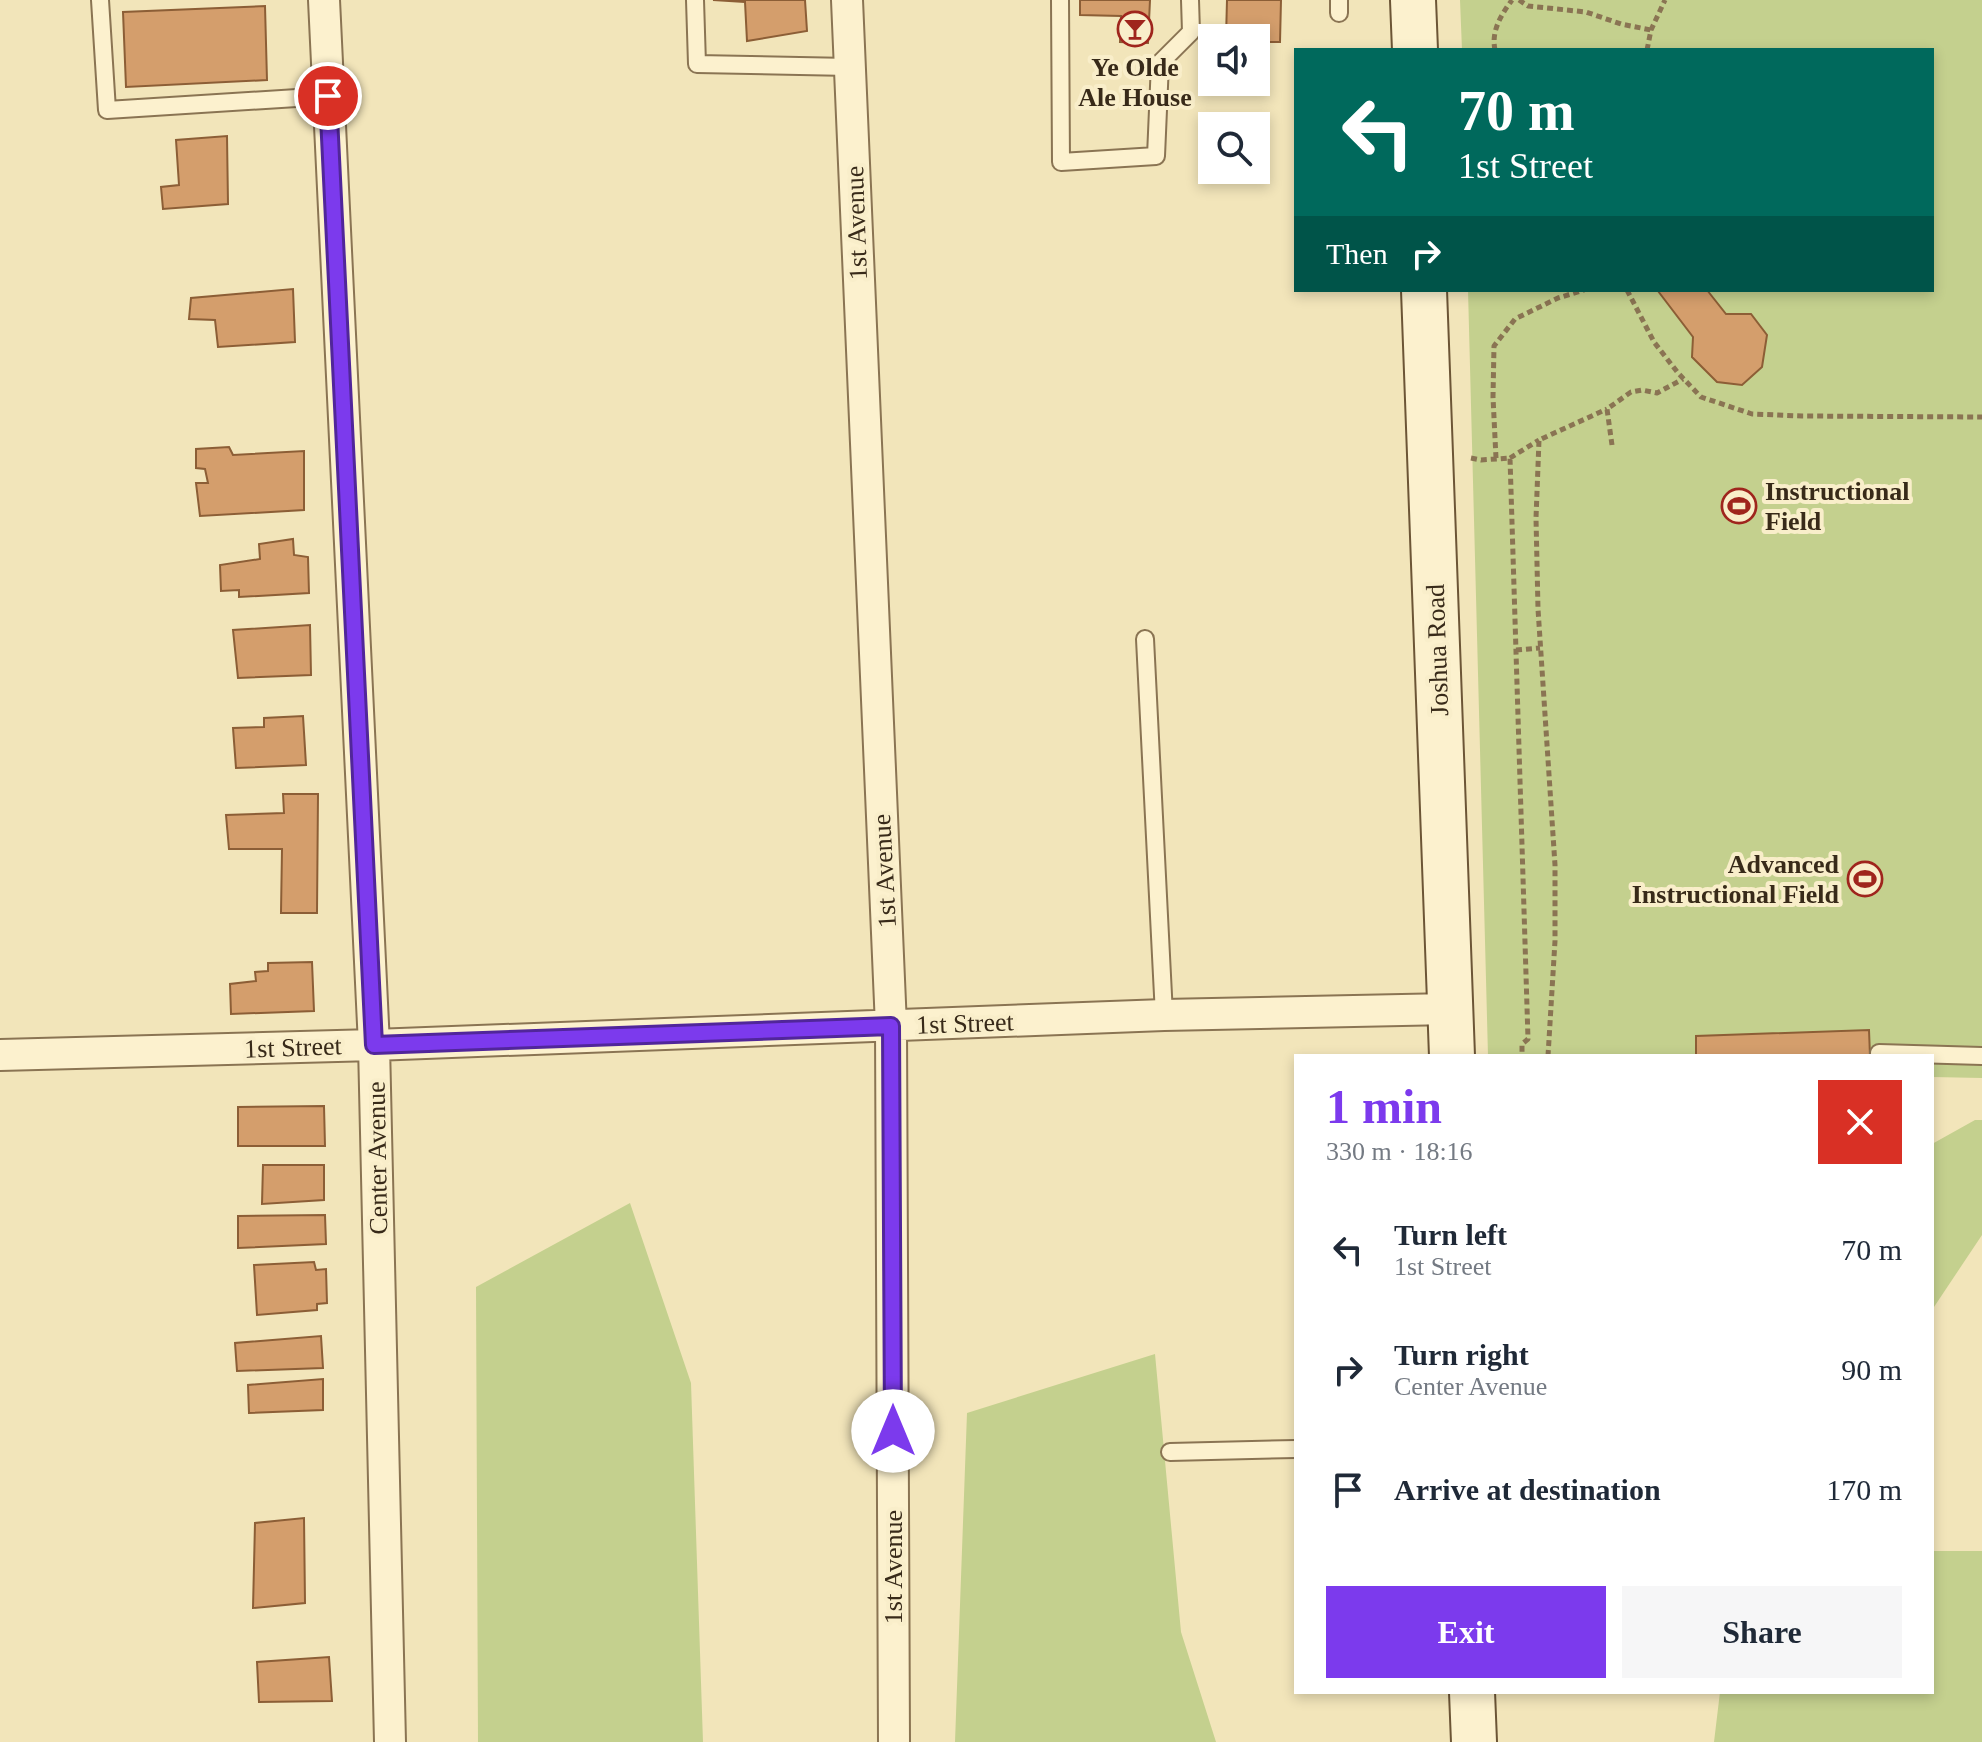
<!DOCTYPE html>
<meta charset="utf-8">
<style>
body{margin:0;font-family:Georgia,serif;background:#f6f6f7;color:#1f2937;height:100vh;display:flex;flex-direction:column;font-size:30px;white-space:nowrap}
*{box-sizing:border-box;margin:0}
p{font-size:26px;color:#747a83}
.icon{flex:none;width:44px;height:44px;fill:none;stroke:currentColor;stroke-width:2;stroke-linecap:round;stroke-linejoin:round}
.map{position:relative;flex:1;overflow:hidden}
.sheet{position:absolute;left:1294px;top:1054px;width:640px;height:640px;display:flex;flex-direction:column;background:#fff;border-radius:0px;box-shadow:0 4px 12px #0003}
.sheet>*{flex:none}
.hud{position:absolute;left:1294px;top:48px;width:640px;height:244px;border-radius:0px;box-shadow:0 4px 12px #0003;background:#00695c;color:#fff;overflow:hidden}
.buttons{position:absolute;left:1198px;top:24px;display:grid;gap:16px}
.buttons a{display:grid;place-items:center;width:72px;height:72px;border-radius:0px;background:#fff;box-shadow:0 4px 12px #0003;font-size:40px}
.pin{position:absolute;display:grid;place-items:center;width:68px;height:68px;color:#fff;margin:-34px;border:4px solid #fff;border-radius:50%;box-shadow:0 2px 8px #0007}
.me{position:absolute;width:88px;margin:-44px;rotate:0deg;stroke-linejoin:round;filter:drop-shadow(0 0 6px #0008)}
.turn{display:flex;align-items:center;gap:28px;height:168px;padding:0 32px;font-size:36px}
.turn .icon{width:104px;height:104px;stroke-width:2.5}
.turn b{display:block;font-size:56px;line-height:68px}
.then{display:flex;align-items:center;height:76px;padding:0 32px;background:#0003;gap:16px;font-size:30px}
.round{display:grid;place-items:center;flex:none;width:84px;height:84px;border-radius:0px;background:#f6f6f7}
.summary{display:flex;align-items:center;justify-content:space-between;height:136px;padding:0 32px}
h1{font-size:48px;font-weight:800;line-height:60px;color:#7c3aed}
.cta{display:flex;gap:16px;margin-top:auto;padding:16px 32px}
.cta a{flex:1;height:92px;border-radius:0px;background:#7c3aed;color:#fff;font-size:32px;font-weight:800;line-height:92px;text-align:center}
.cta a+a{background:#f6f6f7;color:#1f2937}
ul{padding:0;list-style:none}
li{display:flex;align-items:center;gap:24px;height:120px;padding:0 32px}
li div{flex:1}
li b{display:block;font-size:30px}
li em{font-style:normal}
.map>svg:first-child{display:block}
.green{fill:#c4d08e}
.building{fill:#d49e6c;stroke:#8c5e36;stroke-width:2}
.lines{fill:none;stroke-linecap:round;stroke-linejoin:round}
.service-casing{stroke:#8a7453;stroke-width:20}
.minor-casing{stroke:#8a7453;stroke-width:34}
.secondary-casing{stroke:#6c5536;stroke-width:48}
.path{stroke:#8a7453;stroke-width:5;stroke-dasharray:6 4;stroke-linecap:butt}
.service{stroke:#fcf1ce;stroke-width:16}
.minor{stroke:#fcf1ce;stroke-width:30}
.secondary{stroke:#fcf1ce;stroke-width:44}
.route-casing{stroke:#51269a;stroke-width:20}
.route{stroke:#7c3aed;stroke-width:14}
.labels{text-anchor:middle;stroke-width:8;stroke-linejoin:round;paint-order:stroke}
.poi-label{font-size:26px;font-weight:bold;fill:#382a19;stroke:#f9eeca}
.street-label{font-size:26px;fill:#382a19;stroke:#f9eeca}
</style>
<div class="map">
<svg width="1982" height="1742" viewBox="0 0 1982 1742">
<rect width="100%" height="100%" fill="#f2e5ba"/>
<path class="green" d="M1460 0H1982V1078L1932 1077V1056H1488L1468 290H1932V50H1462Z
M1975 1120H1982V1235L1932 1310V1144Z
M630 1203 691 1383 703 1742H478L476 1287Z
M1155 1354 1181 1632 1216 1742H955L967 1413Z
M1932 1551H1982V1742H1714L1720 1692H1932Z"/>
<path class="building" d="M713 0H805L807 31 747 41 745 2Z
M1080 0H1150L1148 43 1120 42 1121 16 1080 15Z
M1227 0H1281L1280 42H1256V38H1226Z
M265 6 267 80 126 87 123 12Z
M227 136 228 204 163 209 161 187 179 185 176 140Z
M293 289 295 342 218 347 215 320 189 319 191 298Z
M1707 290 1726 314H1751L1767 335 1762 367 1742 385 1717 382 1692 357 1693 337 1658 291Z
M229 447 233 455 304 451V510L200 516 196 483H208L205 469 196 468V449Z
M293 539 294 555 308 557 309 593 239 597V590L221 591 220 565 260 559 259 544Z
M310 625 311 675 238 678 233 630Z
M303 716 306 765 236 768 233 728 264 727V718Z
M283 794H318L317 913H281L282 849H229L226 815 284 813Z
M312 962 314 1011 231 1014 230 984 256 981 255 972 268 971V963Z
M1869 1030 1870 1056H1696V1036Z
M324 1106 325 1146H238V1107Z
M263 1165H324V1200L262 1204Z
M325 1215 326 1244 238 1248V1216Z
M314 1262 316 1270 326 1269 327 1303 317 1304V1310L257 1315 254 1265Z
M321 1336 323 1368 237 1371 235 1343Z
M323 1379V1410L249 1413 248 1385Z
M304 1518 305 1603 253 1608 255 1523Z
M329 1657 332 1701 259 1702 257 1662Z"/>
<g class="lines">
<g class="service-casing">
<path id="service" d="M100 0 107 110 328 96
M695 0 697 64 850 67
M1060 0 1061 162 1156 156 1160 63 1191 32 1190 0
M1339 13V0
M1145 639 1164 1015
M1880 1056 1879 1053 1982 1056
M1170 1452 1296 1449"/>
</g>
<g class="minor-casing">
<path id="minor" d="M324 0 374 1045 390 1742
M847 0 891 1026 894 1742
M0 1055 374 1045 1164 1015 1450 1009"/>
</g>
<g class="secondary-casing">
<path id="secondary" d="M1413 0 1415 50
M1424 290 1452 1056
M1472 1692 1474 1742"/>
</g>
<path class="path" d="M1519 0 1528 6 1586 12 1621 24 1651 30
M1495 50C1491 31 1501 15 1512 0
M1647 50 1651 30 1665 0
M1627 290 1654 342 1678 373 1701 397 1752 414 1802 416 1982 417
M1612 445 1607 409 1631 392 1642 390 1657 393 1683 379
M1471 458 1481 460 1510 458 1528 1039 1522 1044V1056
M1496 458 1493 397 1494 346 1515 319 1558 298 1584 290
M1510 458 1539 440
M1516 650 1540 648
M1548 1056 1555 941V865L1538 609 1536 518 1539 440 1607 409"/>
<use href="#service" class="service"/>
<use href="#minor" class="minor"/>
<use href="#secondary" class="secondary"/>
</g>
<g class="lines">
<g class="route-casing">
<path id="route" d="M328 96 374 1045 891 1026 893 1431"/>
</g>
<use href="#route" class="route"/>
</g>
<defs>
<g id="bar-ring" transform="scale(1.8)"><circle r="9.5" fill="#f9eeca" stroke="#9f251d" stroke-width="1.5"/><path d="M-6-5H6L.8 .8V4.5H3.5V6h-7V4.5H-.8V.8Z" fill="#9f251d"/></g>
<g id="stadium-ring" transform="scale(1.8)"><circle r="9.5" fill="#f9eeca" stroke="#9f251d" stroke-width="1.5"/><path d="M0-5a6.5 5 0 1 0 0 10a6.5 5 0 1 0 0-10ZM-3.5-1.8h7v3.6h-7Z" fill="#9f251d"/></g>
</defs>
<g fill-rule="evenodd">
<use href="#bar-ring" x="1135" y="29"/>
<use href="#stadium-ring" x="1739" y="506"/>
<use href="#stadium-ring" x="1865" y="879"/>
</g>
<g class="labels">
<g class="poi-label">
<text x="1135" y="76">Ye Olde<tspan x="1135" dy="30">Ale House</tspan></text>
<text x="1765" y="500" text-anchor="start">Instructional<tspan x="1765" dy="30">Field</tspan></text>
<text x="1839" y="873" text-anchor="end">Advanced<tspan x="1839" dy="30">Instructional Field</tspan></text>
</g>
<g class="street-label">
<text transform="translate(856 223) rotate(-92)" y="9">1st Avenue</text>
<text transform="translate(1437 650) rotate(-92)" y="9">Joshua Road</text>
<text transform="translate(884 871) rotate(-93)" y="9">1st Avenue</text>
<text transform="translate(965 1023) rotate(-2)" y="9">1st Street</text>
<text transform="translate(293 1047) rotate(-2)" y="9">1st Street</text>
<text transform="translate(377 1158) rotate(-91)" y="9">Center Avenue</text>
<text transform="translate(893 1567) rotate(-90)" y="9">1st Avenue</text>
</g>
</g>
</svg>
<div class="buttons">
<a><svg class="icon" aria-label="sound" viewBox="0 0 24 24"><path d="M4 9h4l5-4v14l-5-4H4zM17 9q2 3 0 6"/></svg></a>
<a><svg class="icon" aria-label="search" viewBox="0 0 24 24"><circle cx="10" cy="10" r="6"/><path d="M15 15l6 6"/></svg></a>
</div>
<div class="pin" style="left:328px;top:96px;background:#d93025"><svg class="icon" aria-label="arrive" viewBox="0 0 24 24"><path d="M6 21V4h12l-3 4 3 4H6"/></svg></div>
<svg class="me" style="left:893px;top:1431px" viewBox="-20 -20 40 40"><circle r="19" fill="#fff"/><path d="M0-13L10 11 0 6-10 11z" fill="#7c3aed"/></svg>
<div class="hud">
<div class="turn"><svg class="icon" aria-label="left" viewBox="0 0 24 24"><path d="M17 20v-9H6M10 6l-5 5 5 5"/></svg><div><b>70 m</b>1st Street</div></div>
<div class="then">Then<svg class="icon" aria-label="right" viewBox="0 0 24 24"><path d="M7 20v-9h11M14 6l5 5-5 5"/></svg></div>
</div>
<section class="sheet">
<div class="summary"><div><h1>1 min</h1><p>330 m · 18:16</p></div><a class="round" style="background:#d93025;color:#fff"><svg class="icon" aria-label="close" viewBox="0 0 24 24"><path d="M6 6l12 12M18 6L6 18"/></svg></a></div>
<ul>
<li><svg class="icon" aria-label="left" viewBox="0 0 24 24"><path d="M17 20v-9H6M10 6l-5 5 5 5"/></svg><div><b>Turn left</b><p>1st Street</p></div><em>70 m</em></li>
<li><svg class="icon" aria-label="right" viewBox="0 0 24 24"><path d="M7 20v-9h11M14 6l5 5-5 5"/></svg><div><b>Turn right</b><p>Center Avenue</p></div><em>90 m</em></li>
<li><svg class="icon" aria-label="arrive" viewBox="0 0 24 24"><path d="M6 21V4h12l-3 4 3 4H6"/></svg><div><b>Arrive at destination</b></div><em>170 m</em></li>
</ul>
<div class="cta"><a>Exit</a><a>Share</a></div>
</section>
</div>
